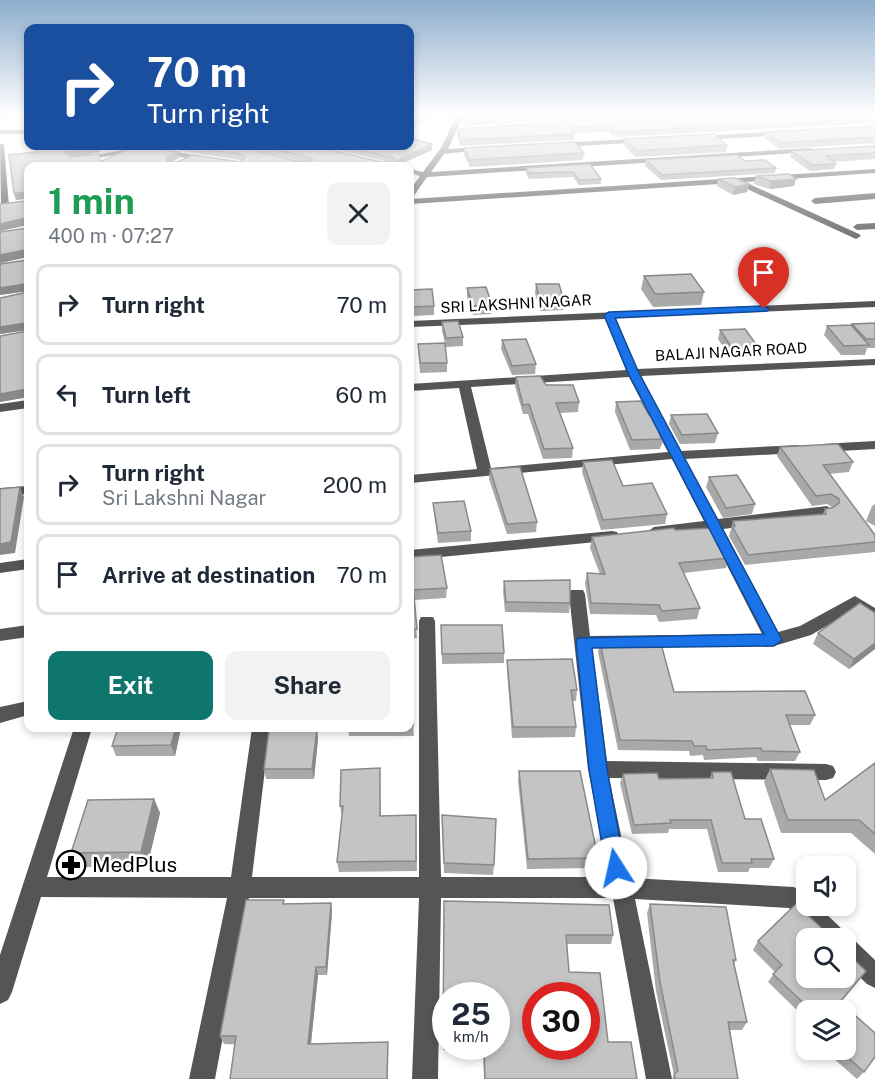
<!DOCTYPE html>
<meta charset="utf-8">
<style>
body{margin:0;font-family:"Public Sans",sans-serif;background:#f2f2f3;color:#1f2937;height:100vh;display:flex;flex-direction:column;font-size:22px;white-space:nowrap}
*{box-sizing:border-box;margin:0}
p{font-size:20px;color:#747a83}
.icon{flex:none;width:33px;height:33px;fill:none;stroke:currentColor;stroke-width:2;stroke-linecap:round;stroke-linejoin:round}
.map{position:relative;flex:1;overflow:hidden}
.sheet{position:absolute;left:24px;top:162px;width:390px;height:570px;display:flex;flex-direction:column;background:#fff;border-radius:12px;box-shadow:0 3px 9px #0003}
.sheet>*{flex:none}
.guide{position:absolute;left:24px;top:24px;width:390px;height:126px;border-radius:12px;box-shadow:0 3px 9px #0003;background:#1a4fa0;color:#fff;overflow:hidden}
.buttons{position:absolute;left:796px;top:856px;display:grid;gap:12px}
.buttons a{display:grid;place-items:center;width:60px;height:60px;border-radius:12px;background:#fff;box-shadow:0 3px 9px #0003;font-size:30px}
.speed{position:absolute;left:432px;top:982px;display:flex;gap:12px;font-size:30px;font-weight:700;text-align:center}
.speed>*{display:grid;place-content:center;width:78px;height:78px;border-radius:50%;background:#fff;box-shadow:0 3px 9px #0003;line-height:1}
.speed small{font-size:15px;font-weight:400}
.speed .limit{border:9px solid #d22;background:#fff;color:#111}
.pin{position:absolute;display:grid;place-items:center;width:51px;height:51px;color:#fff;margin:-62px -26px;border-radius:50% 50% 50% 0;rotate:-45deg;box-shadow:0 0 6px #0007}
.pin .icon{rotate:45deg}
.me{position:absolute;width:66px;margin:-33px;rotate:350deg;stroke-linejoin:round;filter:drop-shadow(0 0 4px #0008)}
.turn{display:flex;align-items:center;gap:21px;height:126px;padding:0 24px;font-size:27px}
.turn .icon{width:78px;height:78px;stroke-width:2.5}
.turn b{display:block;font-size:42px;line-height:51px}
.round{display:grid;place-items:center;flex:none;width:63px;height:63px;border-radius:12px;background:#f2f2f3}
.overview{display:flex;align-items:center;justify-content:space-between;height:102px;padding:0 24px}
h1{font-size:36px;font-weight:700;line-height:45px;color:#1e9e55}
.primary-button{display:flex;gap:12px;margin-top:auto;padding:12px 24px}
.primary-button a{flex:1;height:69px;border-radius:12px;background:#0f766e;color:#fff;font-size:24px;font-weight:700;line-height:69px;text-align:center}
.primary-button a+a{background:#f2f2f3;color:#1f2937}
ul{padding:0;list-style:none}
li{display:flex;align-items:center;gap:18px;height:81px;margin:0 12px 9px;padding:0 12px;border:3px solid #e0e1e3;border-radius:12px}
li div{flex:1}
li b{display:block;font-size:22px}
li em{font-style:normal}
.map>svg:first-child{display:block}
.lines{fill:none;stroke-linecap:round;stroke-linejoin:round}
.minor{fill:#555;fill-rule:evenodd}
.wall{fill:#a9a9a9;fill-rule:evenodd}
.shaded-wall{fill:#898989}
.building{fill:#c4c4c4;stroke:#898989;stroke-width:1.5;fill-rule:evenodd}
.route{fill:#1a73e8;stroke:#114b97;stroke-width:1.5}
.labels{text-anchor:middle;stroke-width:5;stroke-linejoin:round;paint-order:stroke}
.far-street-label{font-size:15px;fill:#000;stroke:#fff}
.near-poi-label{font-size:21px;fill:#000;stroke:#fff;text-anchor:start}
</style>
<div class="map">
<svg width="875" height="1079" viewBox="0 0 875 1079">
<rect width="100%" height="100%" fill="#fff"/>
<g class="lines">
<path class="minor" d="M457 115H464L448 149 483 147 487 149 444 154 431 172 810 148 814 150 810 152 427 177 413 197H410V190L420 176 410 173V169L423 172 441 148Z
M0 130H28V134H0Z
M786 131 783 135 699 140 695 138 699 136Z
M648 138 645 142 558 147 554 145 558 143Z
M0 143 4 145 9 206 5 209 1 206Z
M130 149 133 153 80 160 76 158Z
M160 149 210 158 214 160 210 162 157 153Z
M875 169V173L745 182 859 234 861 236 856 239 734 183 410 204V199Z
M875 193V199L815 204 811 201 815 198Z
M875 223V229L857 230 853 227 857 224Z
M875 301V307L616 318 637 369 875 359V365L641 376 681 451 798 445 805 449 798 453 685 459 718 519 827 506 834 511 827 516 723 529 778 632 800 626 855 596 875 608V622L854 610 811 635 774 646 592 648 607 761 826 764 833 766 836 772 833 778 826 780 609 778 630 878 794 887 807 895V906H818L844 931 846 937 854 940 875 960V988L867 984 846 964V939H820L789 908 635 899 672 1079H646L613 898H441L438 1079H412L419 898H249L215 1079H189L227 898 41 897 12 992 8 1000 0 1004V955L74 728H92L47 877H231L252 728H270L252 877H419V621L421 617H433L435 621 441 877H609L588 769 569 594 571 590H583L585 594 590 636 762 634 709 530 654 537 647 532 654 527 704 521 672 459 410 483V475L477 469 459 388 410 391V384L626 370 605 319 410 327V321ZM629 377 668 452 491 468 471 387Z
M28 400V408L0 412V404Z
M875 441V449L822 452 815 448 822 444Z
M28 486V494L0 496V488Z
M612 531 617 532 619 536 617 540 410 560V550Z
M28 559V569L0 573V563Z
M28 625V637L0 641V629Z
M28 701V715L0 723V707Z"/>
</g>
<path class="wall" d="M446 115H454L450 124Z
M463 115H631L462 126Z
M875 115V123L614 137 609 132 574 133V140L460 146 457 134 458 129Z
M875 126V143L779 149 764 138 765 132Z
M410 138 432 144V150L397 166 395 164 393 163V166H28V397L0 402V336L28 331 27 330 0 334V298L28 292V291L0 295V264L27 260V257L0 263V232L28 228 27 225 0 231V204L26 201 27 199 16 200 14 193 9 155 36 152 35 147 43 146H99L100 152 70 157 99 154 101 162 136 146H150V148L178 152 179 158 170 162H177L194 155 240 162 242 161 240 160 152 146H238L299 162H303L240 146H314L381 162H389L321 146H410Z
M624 139 727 145 726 152 636 157 624 146Z
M875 146V159L833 162 836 164 834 169 810 171 790 157 792 151Z
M464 148 584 153 583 160 470 167 464 155Z
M646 160 745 161 776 168 775 173 661 180 645 166Z
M590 164 601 179V184L579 185 573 177 529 179 526 173V168Z
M756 176 794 186 770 189 754 184Z
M718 179 749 184 747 192 733 195 717 186Z
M644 276 704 292 701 305 653 307 641 289Z
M536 284 564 301 563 310 540 311 535 293Z
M467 288 492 305 491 314 473 315 467 297Z
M410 290 434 306V315L412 316Z
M442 322 463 337V346L446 347 442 331Z
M875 323V348H867L865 355H841L824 335 827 326H851L852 324Z
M720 330 758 347 755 356 730 357 718 339Z
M502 340 536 364 535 374 512 375 501 349Z
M418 344 447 363V372L420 373Z
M516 377 546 385 579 402 578 412 560 413 573 448 572 458 543 459 528 414H523L515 386Z
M616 402 649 415 664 435 662 445H661L660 449 630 450 615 412Z
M671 415 718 433 715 443 680 444 669 424Z
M780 447 853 462 849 472 829 474 875 535V552L745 565 729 536 733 521 823 514 825 509 833 508 827 504 812 506 777 456Z
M583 462 667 514 665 524 601 530 582 472Z
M490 469 537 522 536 532 507 534 489 479Z
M709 477 755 504 752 514 723 518 706 487Z
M433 503 471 531V541L438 543 434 513Z
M875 504V526L866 521 872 506Z
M675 530 729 558 726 568 684 573 700 608 697 619 659 622 656 615 590 614 585 583 587 573 600 574 590 548 592 537Z
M410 557 447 588 446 598 414 600 417 638 410 639V598L412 597 410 579Z
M504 581 570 603 569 613 505 612 503 591Z
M441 625 504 653V663L442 664Z
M818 633 875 649 849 669 813 644Z
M600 642 674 692 815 715 810 725H790L800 752 795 761H758L756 757 704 760 703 755 690 756 689 751 618 750 598 652Z
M507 660 577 690 576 701H572L576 727 575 737 512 738 507 670Z
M410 685 414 736H349L348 728H410Z
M118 728H181L175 756H116L112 746Z
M272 728H315V729H317L318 739 314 779H266L264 769Z
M875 763V854L851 833H781L764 782 770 769 825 800Z
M380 768V816L416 815 417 871 339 872 337 862 342 816 340 806Z
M519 771 598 858 595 868 527 869 518 781Z
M712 772 774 859 769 868H750L748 872H718L707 829H669L668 833 632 834 620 783 623 774 659 779 710 778Z
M154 799 160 813 147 867H79L71 853Z
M442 825 494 865 493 875 444 873Z
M444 901 613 935 611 944H567L569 972 608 1042 637 1079H484L483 1051 443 1050ZM446 996 496 1047H446Z
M331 903 332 912 327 975H318L311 1044 388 1050 224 1044 220 1036 285 904Z
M650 904 736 960 734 964 747 1022 742 1030H730L738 1079H672L674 1075 656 991 647 913Z
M796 904 833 939H807V978H846V952L866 971 840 1003 875 1033V1057L864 1072 857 1079 824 1050H846V1011H807V1020L768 982 775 972 753 950 758 941Z"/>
<path class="shaded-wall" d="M0 115H28V116L0 118Z
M427 115H440L410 128V123Z
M452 115H454L450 124V119Z
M432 144V150L396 166V161Z
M98 146 100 152 66 158 64 152Z
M178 152 179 158 167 164 166 158Z
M393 162V166H384Z
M796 179 794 186 770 189 771 181Z
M749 184 747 192 733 195 735 187Z
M28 192V198L16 200 14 193Z
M26 218 28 225 0 231V224Z
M25 250 28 257 0 263V255Z
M25 284 28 291 0 295V288Z
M25 323 28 330 0 334V327Z
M28 389V397L0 402V394Z
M20 487 24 497 15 553 0 555V544Z
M875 643V649L849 669 854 659Z
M176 728H181L175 756 171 745Z
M317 729 318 739 314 779 312 769Z
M380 768V778L381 826 380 816Z
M154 799 160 813 147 867 141 852Z
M331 903 332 912 327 975 326 967Z
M316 967 318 975 310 1052 308 1044Z
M388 1042V1079H387Z"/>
<path class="building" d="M410 115H427L410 123Z
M463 115H541L462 120Z
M668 115H875V118L615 132 609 126 570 128 575 134 460 140 458 129Z
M875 126V137L781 143 765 132Z
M714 134 727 145 637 151 624 139Z
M410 138 432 144 396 161 394 158 344 146H410Z
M575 142 584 153 470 160 464 148Z
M43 146H98L64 152 71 157 99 154 100 162 136 146H149V147L178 152 166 158 167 162H177L194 155 240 162 245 157 240 154 186 146H238L299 162 313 160 311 158 262 146H314L381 162H393L384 166H28V389L0 394V336L28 331 25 323 0 327V298L28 292 25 284 0 288V264L27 260 25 250 0 255V232L28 228 26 218 0 224V204L26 201 28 192 14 193 9 155 36 152 35 147Z
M875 146V153L826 156 836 164 812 165 792 151Z
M737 155 745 161 765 160 776 168 662 175 646 160Z
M590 164 601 179 579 180 573 172 529 173 526 168Z
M789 174 796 179 771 181 756 176Z
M735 178 749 184 735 187 718 179Z
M691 274 704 292 655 294 644 276Z
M536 284H559L564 301 540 302Z
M486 287 492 305 473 306 467 288Z
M432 289 434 306 412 307 410 290Z
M458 321 463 337 446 338 442 322Z
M875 323V339H866L852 324Z
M851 325 869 345 844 346 827 326Z
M745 329 758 347 732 348 720 330Z
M526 339 536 364 512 366 502 340Z
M445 343 447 363H420L418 344Z
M540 376 546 385H573L579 402 556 403 573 448 544 449 529 404 523 405 516 377Z
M641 401 649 415H653L664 435 660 436 662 439 632 440 616 402Z
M707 414 718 433 682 435 671 415Z
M838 444 853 462 823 465 875 535V542L748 555 732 526H735L733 521 826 514 825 509 832 508 839 503V499L831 494 816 496 780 447Z
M612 460 623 486 652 483 667 514 603 520 583 462Z
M520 467 537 522 507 524 490 469Z
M737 475 755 504 726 508 709 477Z
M20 487 11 542 0 544V489Z
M464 501 471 531 438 533 433 503Z
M674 528 675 530 713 528 729 558 679 563 700 608 662 611 659 605 591 603 587 573 605 574 592 537Z
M441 555 447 588 412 590 410 572V557Z
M570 580V603L506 602 504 581Z
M414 597 417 629 410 630V598Z
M860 603 875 613V643L854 659 818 633Z
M441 625H502L504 653 442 654Z
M660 640 674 692 805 691 815 715H786L800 752 762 751 761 748 707 750 706 746H694L692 741 620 740 600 642Z
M572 659 577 690H571L576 727H513L507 660Z
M410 685 413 726H410Z
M118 728H176L171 745 112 746Z
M272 728H312V729H317L312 769H264L269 730H271Z
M875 763V834L859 820H788L770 769 814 770 825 800Z
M380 768V816L416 815V861L337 862 343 806H340L341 770Z
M519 771H580L598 858 528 859Z
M712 772H731L745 819H761L774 859H751L752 863H722L711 820H670L671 823 634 825 623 774 657 773 659 779 713 778Z
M154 799 141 852 71 853 88 800Z
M442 815 496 819 494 865 444 863Z
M246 900H284L283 904 331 903 326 967H316L308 1044 388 1042 387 1079H230L236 1036H220Z
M444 901 609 905 613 935H566L569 972 600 973 608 1042H631L637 1079H485L484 1047H496V996H446V1043H443ZM536 996H586V1047H536Z
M650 904 726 907 736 960H733L747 1022H728L738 1079H675L674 1074 678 1071 660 982Z
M796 904 833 939H807V978H846V952L866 971 840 1002 875 1033V1057L864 1072 840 1050H846V1011H812L773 974 782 965 758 941Z"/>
<linearGradient id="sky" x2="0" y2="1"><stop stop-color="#8cadcc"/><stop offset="0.43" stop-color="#fff"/><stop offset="1" stop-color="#fff" stop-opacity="0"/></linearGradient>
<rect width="875" height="267" fill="url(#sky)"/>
<path class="route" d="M764 306 769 309 767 311 615 318 639 373 782 640 774 646 592 648 607 769 625 868 622 874 616 877 609 874 606 868 589 769 576 642 578 638 764 634 628 373 604 315 609 312Z"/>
<defs>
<g id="pharmacy-ring" transform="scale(1.5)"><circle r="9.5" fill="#fff" stroke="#000" stroke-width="1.5"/><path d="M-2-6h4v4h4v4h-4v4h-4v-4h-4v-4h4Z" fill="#000"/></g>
</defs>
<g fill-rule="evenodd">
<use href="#pharmacy-ring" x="71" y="865"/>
</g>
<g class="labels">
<g class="far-street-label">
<text transform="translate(516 304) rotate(-3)" y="5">SRI LAKSHNI NAGAR</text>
<text transform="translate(731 352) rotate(-3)" y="5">BALAJI NAGAR ROAD</text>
</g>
<g class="near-poi-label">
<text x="92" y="872">MedPlus</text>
</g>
</g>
</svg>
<div class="buttons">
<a><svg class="icon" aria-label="sound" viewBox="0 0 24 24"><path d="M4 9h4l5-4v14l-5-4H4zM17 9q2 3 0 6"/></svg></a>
<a><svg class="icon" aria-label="search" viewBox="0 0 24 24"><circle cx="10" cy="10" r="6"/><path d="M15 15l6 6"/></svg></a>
<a><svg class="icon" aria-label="layers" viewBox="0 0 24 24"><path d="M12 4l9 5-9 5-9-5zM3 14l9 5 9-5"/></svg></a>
</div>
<div class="speed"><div>25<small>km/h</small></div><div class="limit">30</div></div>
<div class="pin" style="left:764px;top:309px;background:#d93025"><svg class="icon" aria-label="arrive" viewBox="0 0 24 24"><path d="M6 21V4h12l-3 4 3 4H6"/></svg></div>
<svg class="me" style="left:616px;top:868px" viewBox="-20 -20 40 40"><circle r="19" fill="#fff"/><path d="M0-13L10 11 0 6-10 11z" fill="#1a73e8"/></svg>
<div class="guide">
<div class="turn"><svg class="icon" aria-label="right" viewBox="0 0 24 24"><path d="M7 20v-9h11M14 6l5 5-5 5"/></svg><div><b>70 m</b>Turn right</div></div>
</div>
<section class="sheet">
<div class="overview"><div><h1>1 min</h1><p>400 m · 07:27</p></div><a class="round"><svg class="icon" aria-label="close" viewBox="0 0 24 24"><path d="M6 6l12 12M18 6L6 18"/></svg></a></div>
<ul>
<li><svg class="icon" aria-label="right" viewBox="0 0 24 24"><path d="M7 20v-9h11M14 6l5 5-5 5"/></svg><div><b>Turn right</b></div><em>70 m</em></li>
<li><svg class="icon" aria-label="left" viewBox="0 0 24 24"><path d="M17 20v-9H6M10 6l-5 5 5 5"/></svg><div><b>Turn left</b></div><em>60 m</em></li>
<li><svg class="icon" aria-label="right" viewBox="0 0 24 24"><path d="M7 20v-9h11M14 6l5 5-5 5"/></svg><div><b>Turn right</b><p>Sri Lakshni Nagar</p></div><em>200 m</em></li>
<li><svg class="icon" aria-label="arrive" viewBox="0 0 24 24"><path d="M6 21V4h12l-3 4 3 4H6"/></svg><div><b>Arrive at destination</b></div><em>70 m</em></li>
</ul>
<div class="primary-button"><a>Exit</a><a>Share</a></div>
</section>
</div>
